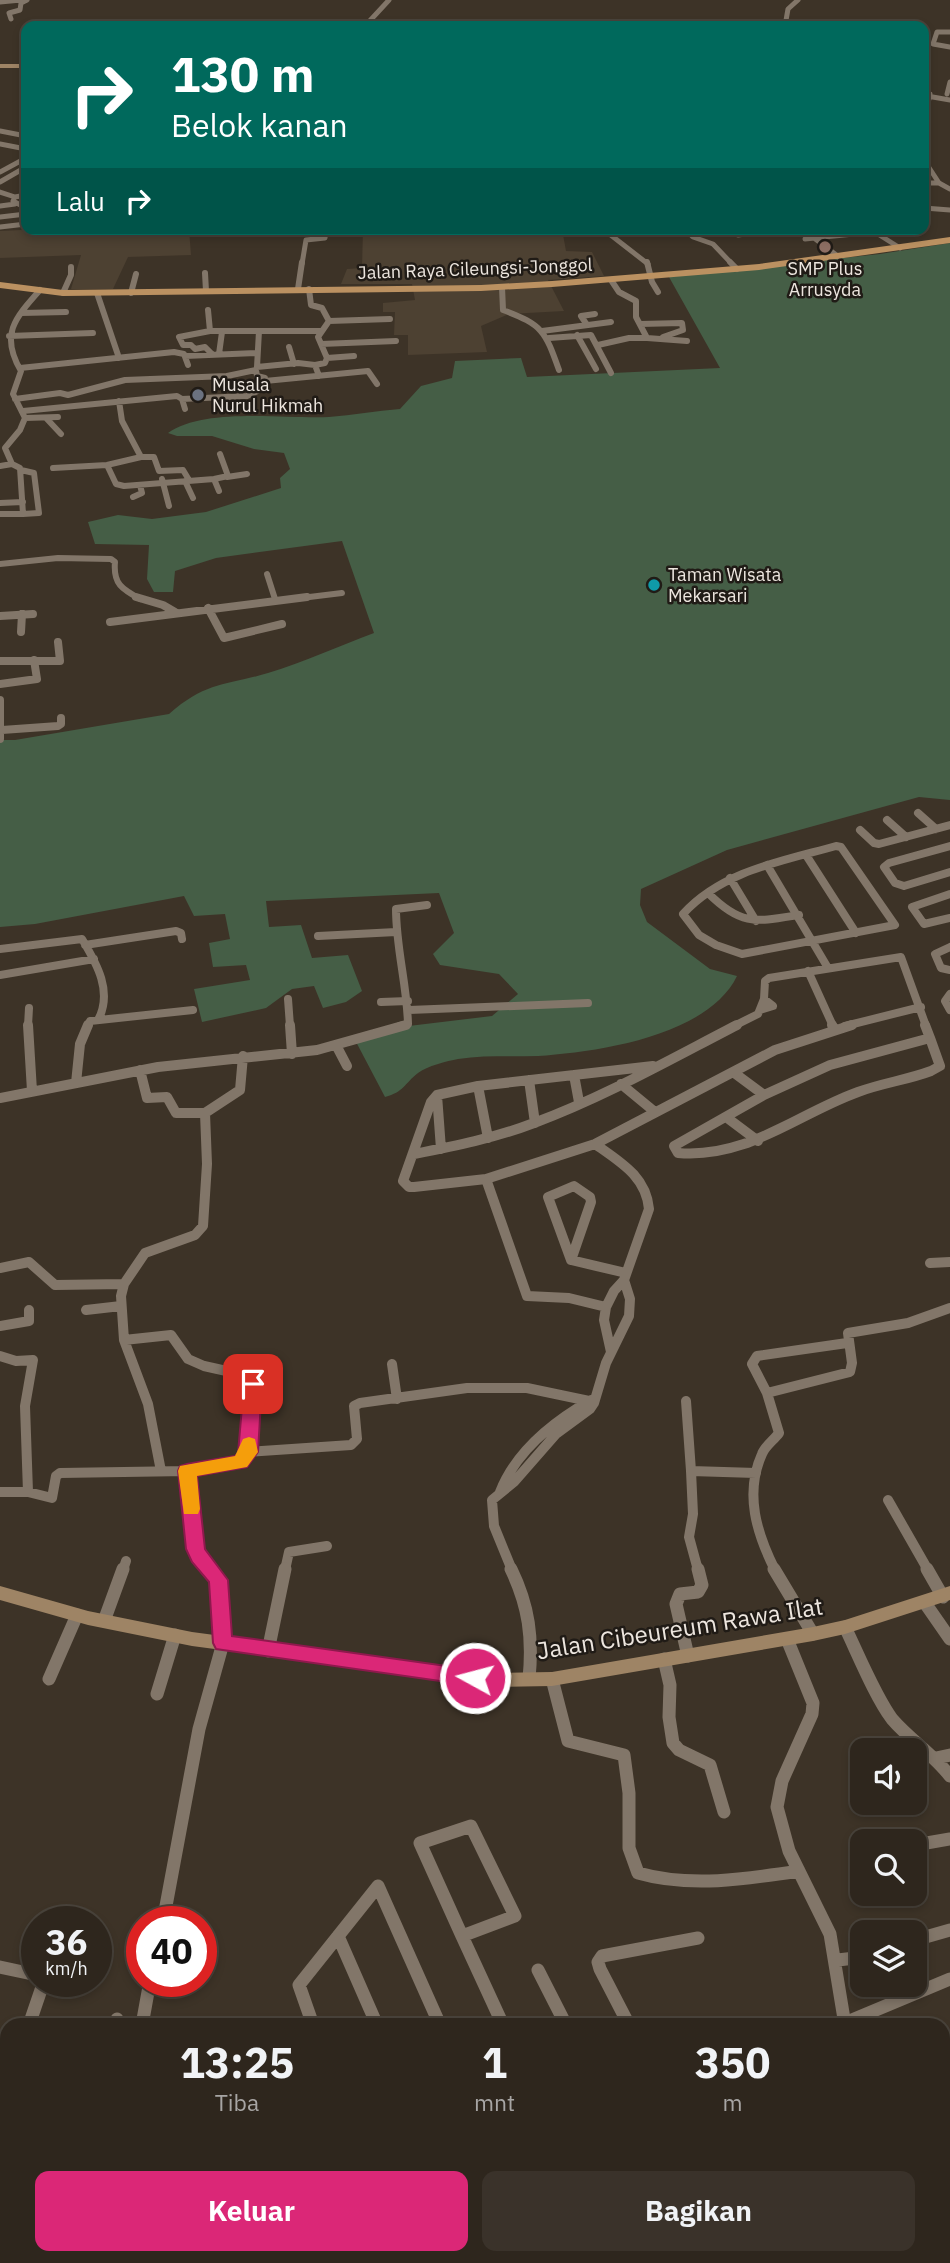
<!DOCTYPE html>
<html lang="id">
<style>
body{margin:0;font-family:"IBM Plex Sans",sans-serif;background:#3a322a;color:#f1f3f6;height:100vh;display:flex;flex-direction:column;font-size:26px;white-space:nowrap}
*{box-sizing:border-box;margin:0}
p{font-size:23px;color:#a7a5a4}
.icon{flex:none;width:38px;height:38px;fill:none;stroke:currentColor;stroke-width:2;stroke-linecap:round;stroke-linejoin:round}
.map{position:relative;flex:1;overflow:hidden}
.panel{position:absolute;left:0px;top:2018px;width:950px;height:247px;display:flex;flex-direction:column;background:#2e261d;border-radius:21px 21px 0 0;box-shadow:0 4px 10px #0003,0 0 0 2px #49433b}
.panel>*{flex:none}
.top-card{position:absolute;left:21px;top:21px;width:908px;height:214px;border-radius:14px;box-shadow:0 4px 10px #0003,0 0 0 2px #49433b;background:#00695c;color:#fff;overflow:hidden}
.fabs{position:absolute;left:850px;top:1738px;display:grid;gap:14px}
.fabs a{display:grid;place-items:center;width:77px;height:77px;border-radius:14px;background:#2e261d;box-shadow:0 4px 10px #0003,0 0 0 2px #49433b;font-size:35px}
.speed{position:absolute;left:21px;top:1906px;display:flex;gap:14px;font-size:35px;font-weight:700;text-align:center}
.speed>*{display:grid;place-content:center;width:91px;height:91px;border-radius:50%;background:#2e261d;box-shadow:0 4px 10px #0003,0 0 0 2px #49433b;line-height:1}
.speed small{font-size:18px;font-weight:400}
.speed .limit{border:10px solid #d22;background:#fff;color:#111}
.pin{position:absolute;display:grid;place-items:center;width:60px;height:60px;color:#fff;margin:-30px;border-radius:14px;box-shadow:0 4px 10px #0006}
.me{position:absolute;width:77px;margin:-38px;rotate:277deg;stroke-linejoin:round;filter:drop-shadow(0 0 5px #0008)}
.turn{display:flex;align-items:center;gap:24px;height:147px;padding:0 35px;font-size:32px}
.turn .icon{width:91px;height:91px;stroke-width:2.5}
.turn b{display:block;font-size:49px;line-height:60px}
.then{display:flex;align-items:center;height:66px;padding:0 35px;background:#0003;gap:14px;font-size:26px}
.eta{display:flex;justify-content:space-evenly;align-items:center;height:119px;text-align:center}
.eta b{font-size:42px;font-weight:800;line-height:49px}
.button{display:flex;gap:14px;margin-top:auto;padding:14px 35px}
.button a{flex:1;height:80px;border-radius:14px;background:#db2777;color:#fff;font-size:28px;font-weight:800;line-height:80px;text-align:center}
.button a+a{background:#3a322a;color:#f1f3f6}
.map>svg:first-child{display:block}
.industrial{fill:#4d4132}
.green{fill:#455e46}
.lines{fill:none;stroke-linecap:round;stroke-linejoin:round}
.street-far4{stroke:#827669;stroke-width:5}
.street-far3{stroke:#827669;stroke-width:6}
.street-far2{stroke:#827669;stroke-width:8}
.street-far1{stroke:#827669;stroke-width:10}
.street{stroke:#827669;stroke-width:13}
.secondary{fill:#9e8465;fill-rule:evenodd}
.primary{fill:#bb9161;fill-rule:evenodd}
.route{fill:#db2777;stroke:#8e194d;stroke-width:2}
.slow{fill:#f59e0b}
.education-dot{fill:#8d6e63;stroke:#201b16;stroke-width:2.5}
.worship-dot{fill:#6b7280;stroke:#201b16;stroke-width:2.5}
.culture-dot{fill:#0f9aa8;stroke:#201b16;stroke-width:2.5}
.labels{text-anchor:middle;stroke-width:5;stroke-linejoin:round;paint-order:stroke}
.far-street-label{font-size:18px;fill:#ede6df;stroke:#201b16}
.far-poi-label{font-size:18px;fill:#ede6df;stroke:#201b16;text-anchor:start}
.near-street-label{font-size:24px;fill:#ede6df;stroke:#201b16}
</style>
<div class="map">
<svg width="950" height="2263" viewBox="0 0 950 2263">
<rect width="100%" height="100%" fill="#3d3327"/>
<path class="industrial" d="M43 229H189L191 255 128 257 113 289H71L81 255 0 258V231Z
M363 229H562L566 251 592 252 604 276 548 280 564 311 509 314 481 326 487 352 408 355V335H394L395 312H383V303L415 300 412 284H341L347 269 362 268Z"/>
<path class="green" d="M950 243V800L919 797 727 850 641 889 640 905 647 922 710 969 737 976C708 1036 598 1052 538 1056 512 1057 484 1055 458 1059 447 1061 427 1066 418 1073 404 1084 404 1092 385 1097L354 1038 367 1031 492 1016 518 994 499 974 440 965 433 954 454 933 439 893 266 901 269 927 301 925 312 958 348 955 362 991 346 1002 323 1008 314 986 292 989 266 1008 202 1022 194 989 250 980 246 965 213 967 209 943 230 939 225 914 194 916 184 896 35 924 0 927V740H15L169 714C207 681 225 686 268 673 304 662 339 646 374 633L342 541 216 558 175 571 173 592H154L147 579 149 545 95 544 88 522 118 515 152 519 206 512 281 488 280 478 290 469 284 453 254 449 212 436H177L168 433C204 407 284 419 329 417 353 415 376 411 400 409L421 386 452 378 455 361 521 358 527 377 720 368 669 277 880 254Z"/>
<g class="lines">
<path class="street-far4" d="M0 2 21 0
M11 19 9 13 20 10 21 3 27 0
M699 22 702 26
M480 23 482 26
M365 26 389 0
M785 26 788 9 798 0
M950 32H937L933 44 950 47
M947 94 950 82
M927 96 950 100
M924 122 930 94
M0 131 26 136
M0 144 26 149
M926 163 939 183 950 189
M0 172 26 158
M0 182 26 167
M924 183H939
M0 192 15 197
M26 195 15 197 13 201 26 208
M0 206 15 204
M924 208 950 210
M0 217 26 214
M0 227 26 224
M603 229 648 264
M685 229 693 237 713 244 732 264
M734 229 738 235 783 229
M870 229 900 248
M814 238 839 257
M805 239 873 232
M302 264 306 240 325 238 326 229"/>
<path class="street-far3" d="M647 262 652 282 658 292
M730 262 737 269
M205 273 206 291
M611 280 619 292 636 301V317L647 338 687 341
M502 287 503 310C543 325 545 331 559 370
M298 289 302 262
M309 289 311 305 322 308 329 321 318 337 327 358 325 363 315 365
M63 293 71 275V267
M97 293 119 358
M131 293 136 274
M208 310 210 331
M21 313 66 312
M329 321 390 319
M640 324 682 323 683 330 663 337
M587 325 581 316 595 314
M259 331H320
M542 331 611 322
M577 335 596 369
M9 336 93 333
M549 338 591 335 611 373
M321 344 396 341
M598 345 629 338H647
M289 347 294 364
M212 354 205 347 195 349 191 345H183L179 337 210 331H259L257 367
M219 354 222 332
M185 356 257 353
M327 358 354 356
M20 368 174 352 184 354 188 365
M256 370 257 376 265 378V381L368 371 377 384
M227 376 230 389
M15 399 60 393 68 395 125 380 227 376 256 370 257 367 298 363 315 365 319 376
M182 399 247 396 266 387 265 381
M119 401 122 421 141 457H154L159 471 183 470 189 480
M23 411 177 396 182 399 185 409
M25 418 58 417
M46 418 61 434
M12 464 20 468 23 514 39 513 34 473 21 470
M107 465 116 484 124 486 214 479 228 476 220 454
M0 466 12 464 5 448 20 430 25 418 13 394 21 371C0 335 14 319 40 290
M53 468 107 465 141 457
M227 477 247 474
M162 479 169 506
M214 479 219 491
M185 481 193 498
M133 497 142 493 140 485
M0 503 23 502
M0 514H23
M0 564 58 558 111 559 115 562C113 584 122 589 140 599
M267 574 275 599
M293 599 342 593"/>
<path class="street-far2" d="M136 597 163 605 175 612
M208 608 224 638 282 624
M0 616 33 614
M110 622 307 597
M21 632 22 614
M0 661H60L58 642
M0 684 37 679 34 660
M0 700V739
M2 730 58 726 61 724V718
M918 813 936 829
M887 820 906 837
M860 830 874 843 879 844 950 825
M836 846 841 847 895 925 742 954 716 945 699 935 683 914C722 871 782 861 836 846Z
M950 846 889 863 884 867 895 883 904 886 950 872
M806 855 856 933
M767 865 828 968
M730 878 756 921
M708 893C741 926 755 922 799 915
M950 894 912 907 924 924 950 918
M318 936 396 932
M85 945 176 931 181 933 182 939
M950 947 935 954 941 968 950 970
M0 949 82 939C97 964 113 992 98 1020
M808 971 833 1026
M0 975 94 959
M950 994 945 1001 950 1010
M288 999 290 1026
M381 1002 408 1001
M409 1010 588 1003
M760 1010 773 1006 764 999
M28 1026 29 1008
M88 1026 90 1021 193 1010
M400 1026 408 1024C407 985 396 948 396 909L427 905
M734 1026 758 1014 764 999 765 981 769 978 901 957 926 1026
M845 1026 921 1007"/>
<path class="street-far1" d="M28 1025 32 1091
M290 1025 292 1054
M832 1025 834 1029
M925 1025 930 1038
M930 1038 940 1066 931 1071C907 1080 882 1083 858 1092 797 1114 747 1159 678 1153L674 1146 764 1095 830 1065Z
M336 1045 347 1066
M653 1066 478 1086 437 1095 431 1102 403 1181 409 1187H414L486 1179 595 1144 775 1050 852 1025
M140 1070 147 1098 167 1097 176 1113H205
M733 1072 764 1095
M574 1075 579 1102
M529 1080 535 1123
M76 1083 80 1044 88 1025
M621 1084 655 1112
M478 1086 488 1138
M437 1095 441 1149
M0 1098 158 1067 317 1050 406 1025
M726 1117 758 1141
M595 1144C620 1162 646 1176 649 1209L624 1280 614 1291 606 1307 604 1320 611 1352
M414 1154C455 1146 495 1138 534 1123 604 1097 671 1059 737 1025
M486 1179 527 1296 569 1298 606 1307
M574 1186 590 1197 591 1202 571 1260 548 1197Z
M571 1260 626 1273
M930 1263 950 1262
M0 1268 29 1262 55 1285 124 1284
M86 1310 121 1306
M0 1326 29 1321V1310
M124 1340 171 1335 188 1359 204 1366 249 1376 252 1380 248 1452 241 1462 187 1471
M0 1356 16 1361 33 1360 25 1406 28 1492
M392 1364 397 1399
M767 1393 752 1364 757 1356 847 1343
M686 1401 691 1471
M248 1452 351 1445 357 1439 354 1406 360 1403 467 1388H527L589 1401
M161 1471 148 1404 124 1340 121 1296 124 1284 145 1253 195 1235 203 1226 207 1164 205 1113 240 1090 243 1056
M0 1492H28L52 1498 56 1476 60 1473 187 1471 195 1549 210 1570
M500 1492C516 1451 554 1421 591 1400
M888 1500 928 1570
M123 1570 126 1561
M285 1570 289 1552 327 1546
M512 1570 494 1526 492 1500 514 1482 556 1434 590 1409 594 1403 606 1363 629 1316 630 1299 624 1280
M698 1570 689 1537 693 1514 691 1471 756 1473
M775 1570C757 1534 744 1494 762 1454 765 1446 774 1440 779 1433L767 1393 850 1372 852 1363 848 1333 908 1323 950 1308"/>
<path class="street" d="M511 1569C529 1606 533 1638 529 1679
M774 1569 813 1634
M927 1569 943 1597
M925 1603 950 1639
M104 1621 123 1569
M845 1627C858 1654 875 1696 892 1719 910 1740 933 1754 950 1776
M787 1639 813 1703 812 1714 782 1781 777 1807 789 1851 830 1934 845 2025
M268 1651 285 1569
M688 1656 676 1604 680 1594 698 1592 702 1585 698 1569
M664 1659 670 1685 669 1717 673 1743 679 1750 710 1765 724 1812
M49 1679 77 1615
M552 1679 568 1741 624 1755 629 1793V1848L638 1873C690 1888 747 1879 799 1871
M157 1694 175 1635
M936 1758 950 1755
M471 1826 515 1916 462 1936 420 1843Z
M915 1845 950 1839
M163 1922 199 1729 223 1643 218 1580 209 1569
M338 1936 377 2025
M462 1936 503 2025
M915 1940 950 1930
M838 1960 863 1957
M0 1967 37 1975
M538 1970 566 2025
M29 2025 44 1981
M115 2025 117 2019
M142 2025 150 1981
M313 2025 299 1985 378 1886 440 2025
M629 2025 600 1969 598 1962 602 1956 698 1938
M840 2025 950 1979
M943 2041 950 2038
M0 2094 7 2079
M943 2115 950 2112
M943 2180 950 2177
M943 2212 950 2225
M943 2246 950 2243
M170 2258 171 2263
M415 2258 416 2263
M281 2263 296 2258
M590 2263 591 2258
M749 2263 762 2258
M904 2263 916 2258"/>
<path class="secondary" d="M0 64H26V68H0Z
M0 1586 88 1611 192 1632 498 1673 552 1672 813 1627 845 1620 950 1586V1600L845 1634 813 1641 552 1686 498 1687 192 1646 88 1625 0 1600Z"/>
<path class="primary" d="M950 237V243L759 270 552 287 481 291 63 296 0 288V282L63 290 481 285 552 281 759 264Z"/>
</g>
<path class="route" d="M253 1378 259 1380 262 1384 258 1452 247 1467 197 1476 205 1549 228 1580 232 1636 475 1670 482 1672 485 1678 482 1684 475 1686 216 1649 213 1643 209 1582 192 1562 186 1549 178 1471 180 1466 187 1464 235 1456 238 1453 244 1384 247 1380Z"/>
<path class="slow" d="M249 1437 255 1439 258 1452 247 1467 197 1476 200 1509 198 1514H184L178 1471 180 1466 235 1456 243 1439Z"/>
<circle class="education-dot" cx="825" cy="247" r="7"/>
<circle class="worship-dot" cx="198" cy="395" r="7"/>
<circle class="culture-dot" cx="654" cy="585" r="7"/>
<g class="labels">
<g class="far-street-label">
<text transform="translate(475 269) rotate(-2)" y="6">Jalan Raya Cileungsi-Jonggol</text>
</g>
<g class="far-poi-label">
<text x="825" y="275" text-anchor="middle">SMP Plus<tspan x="825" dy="21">Arrusyda</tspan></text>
<text x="212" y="391">Musala<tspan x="212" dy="21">Nurul Hikmah</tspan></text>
<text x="668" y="581">Taman Wisata<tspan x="668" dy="21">Mekarsari</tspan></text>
</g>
<g class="near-street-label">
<text transform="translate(680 1629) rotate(-9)" y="8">Jalan Cibeureum Rawa Ilat</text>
</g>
</g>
</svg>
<div class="fabs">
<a><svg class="icon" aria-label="sound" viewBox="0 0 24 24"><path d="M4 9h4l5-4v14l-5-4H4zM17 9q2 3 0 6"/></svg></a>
<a><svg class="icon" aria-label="search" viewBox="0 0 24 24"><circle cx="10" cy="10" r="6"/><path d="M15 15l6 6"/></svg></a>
<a><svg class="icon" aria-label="layers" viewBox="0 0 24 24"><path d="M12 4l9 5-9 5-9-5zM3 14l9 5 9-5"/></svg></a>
</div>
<div class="speed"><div>36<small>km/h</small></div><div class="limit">40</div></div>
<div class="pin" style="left:253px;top:1384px;background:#d93025"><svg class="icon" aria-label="arrive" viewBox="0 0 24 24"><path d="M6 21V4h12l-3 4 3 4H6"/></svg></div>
<svg class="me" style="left:475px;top:1678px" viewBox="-20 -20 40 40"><circle r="17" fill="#db2777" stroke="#fff" stroke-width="3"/><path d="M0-11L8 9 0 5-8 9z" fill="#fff"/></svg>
<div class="top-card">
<div class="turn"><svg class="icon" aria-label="right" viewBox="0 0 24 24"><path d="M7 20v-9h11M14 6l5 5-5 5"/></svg><div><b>130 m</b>Belok kanan</div></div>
<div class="then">Lalu<svg class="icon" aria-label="right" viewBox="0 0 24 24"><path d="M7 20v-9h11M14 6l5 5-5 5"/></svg></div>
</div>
<section class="panel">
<div class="eta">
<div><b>13:25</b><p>Tiba</p></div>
<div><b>1</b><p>mnt</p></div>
<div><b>350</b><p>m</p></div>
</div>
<div class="button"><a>Keluar</a><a>Bagikan</a></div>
</section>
</div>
